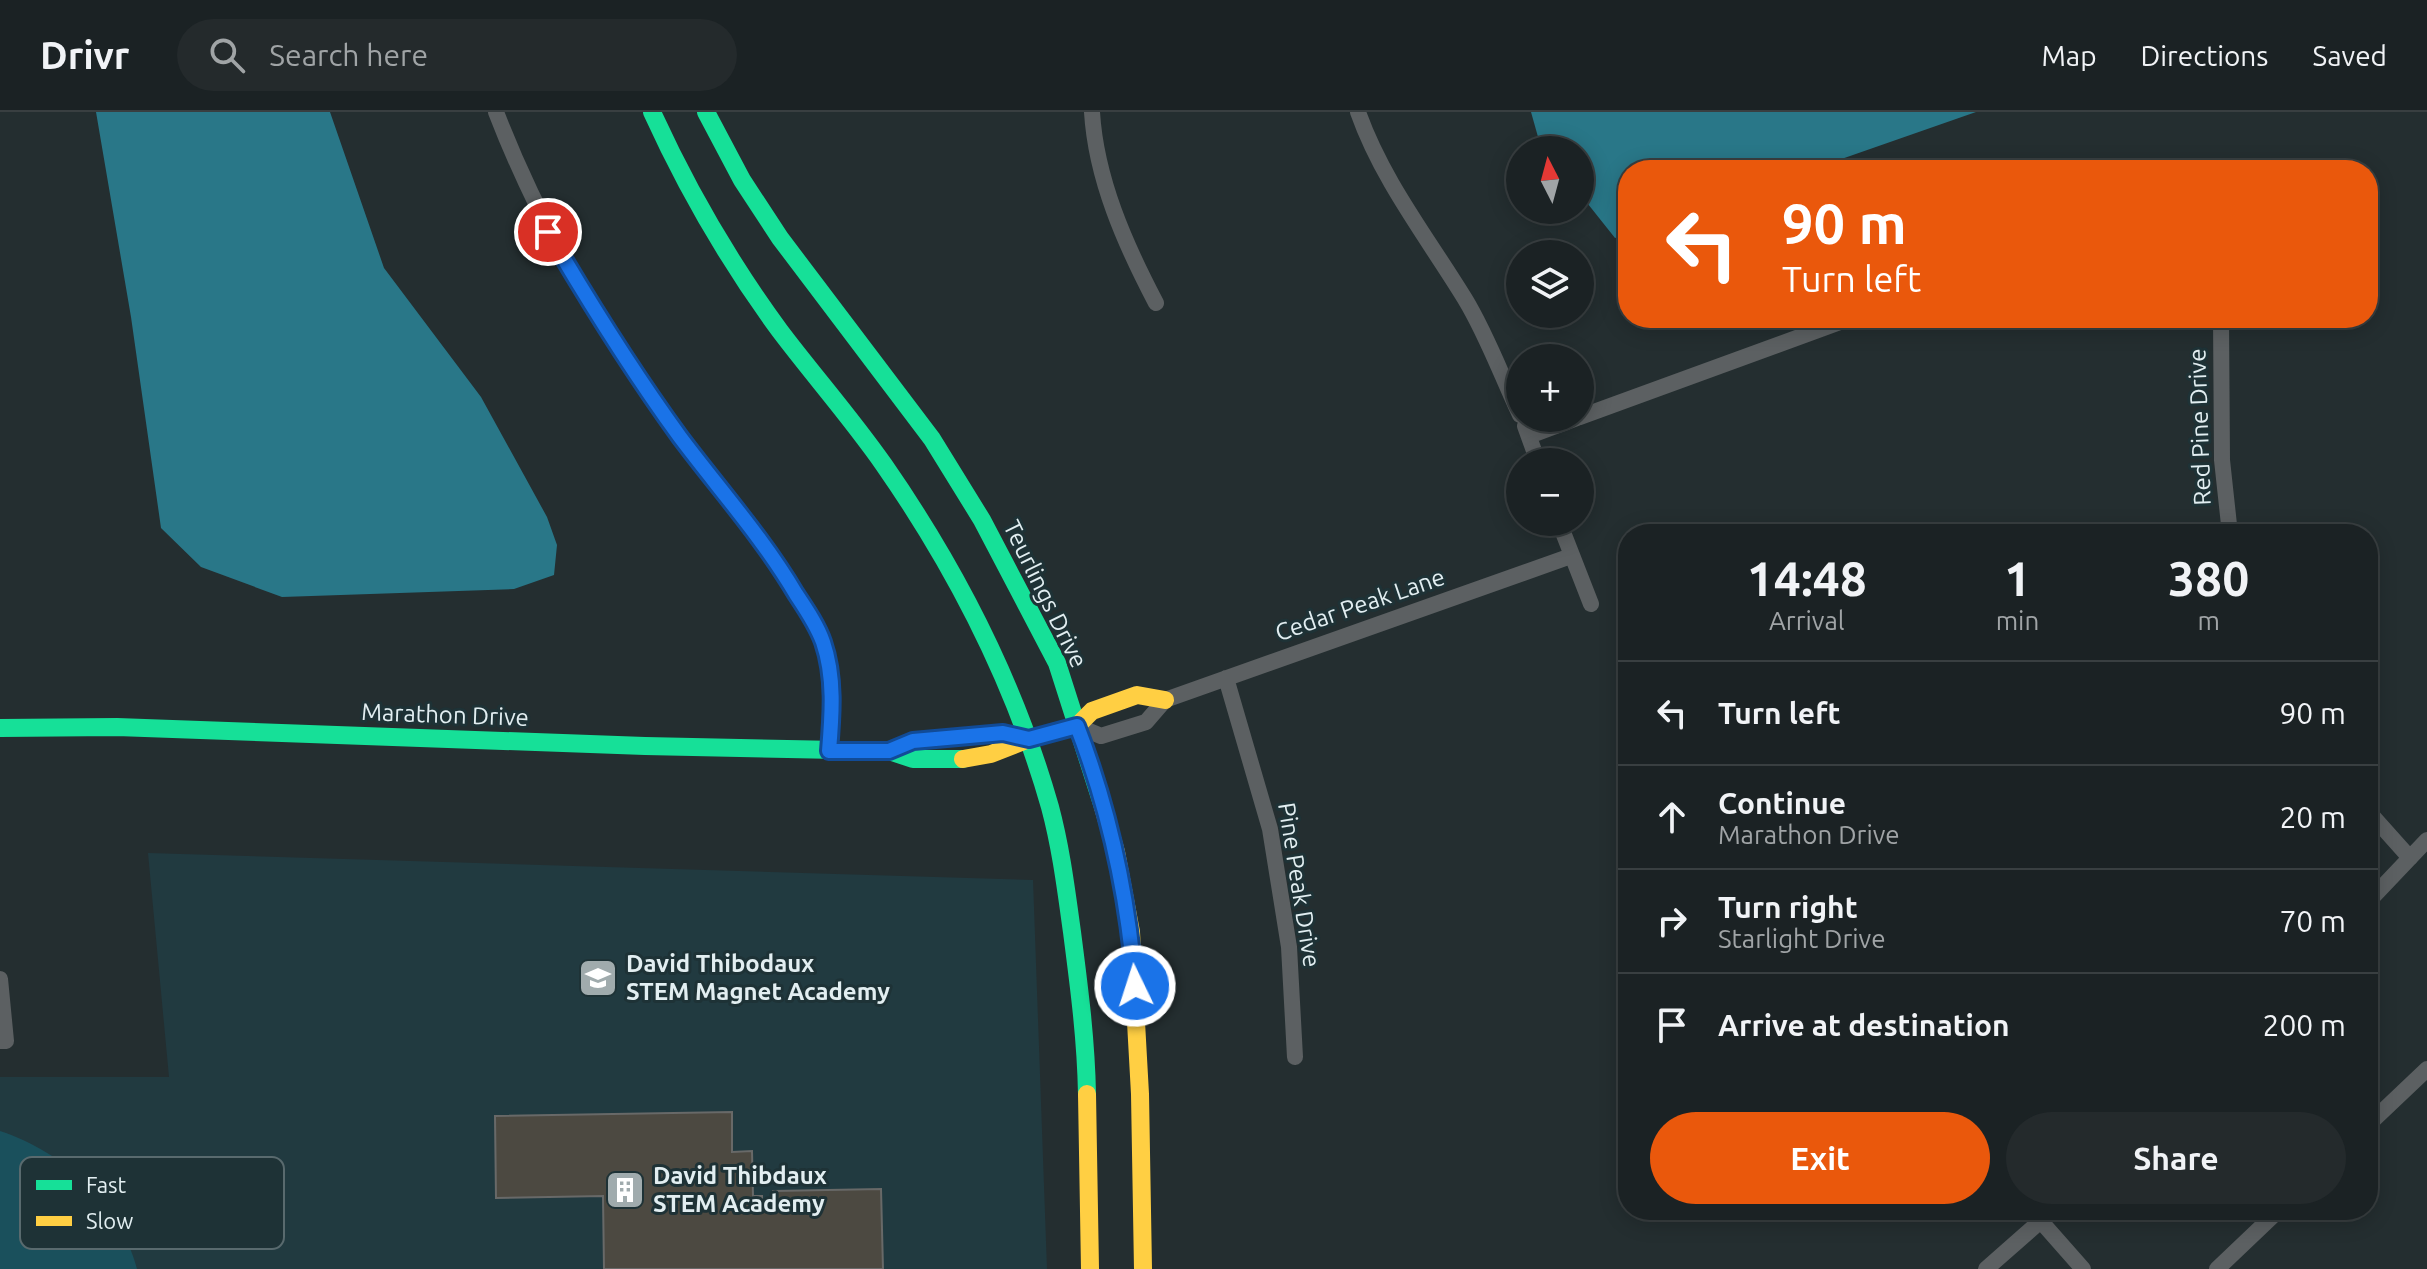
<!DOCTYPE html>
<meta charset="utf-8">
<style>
body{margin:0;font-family:Ubuntu,sans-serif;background:#242a2c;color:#f1f3f6;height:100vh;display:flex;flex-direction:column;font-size:30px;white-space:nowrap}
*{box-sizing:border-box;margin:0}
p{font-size:26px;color:#a0a4a6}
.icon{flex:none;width:44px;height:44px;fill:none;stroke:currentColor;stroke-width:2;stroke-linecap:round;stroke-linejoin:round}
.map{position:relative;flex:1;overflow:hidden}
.sheet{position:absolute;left:1618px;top:412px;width:760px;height:696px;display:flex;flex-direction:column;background:#1b2224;border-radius:32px;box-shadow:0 4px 20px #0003,0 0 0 2px #393f41}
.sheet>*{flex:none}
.guide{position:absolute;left:1618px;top:48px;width:760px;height:168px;border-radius:32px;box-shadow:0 4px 20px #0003,0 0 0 2px #393f41;background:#ea580c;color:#fff;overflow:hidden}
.needle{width:52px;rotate:354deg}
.buttons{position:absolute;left:1506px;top:24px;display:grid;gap:16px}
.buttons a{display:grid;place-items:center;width:88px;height:88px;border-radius:50%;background:#1b2224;box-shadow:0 4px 20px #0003,0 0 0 2px #393f41;font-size:40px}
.pin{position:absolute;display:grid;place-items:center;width:68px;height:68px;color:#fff;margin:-34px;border:4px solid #fff;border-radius:50%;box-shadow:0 2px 8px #0007}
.me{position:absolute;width:88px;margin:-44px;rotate:356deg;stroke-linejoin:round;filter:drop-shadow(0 0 6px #0008)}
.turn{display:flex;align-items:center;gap:28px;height:168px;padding:0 32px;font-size:36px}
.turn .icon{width:104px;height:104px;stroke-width:2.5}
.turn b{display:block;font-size:56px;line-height:68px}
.eta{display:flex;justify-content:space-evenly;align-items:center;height:136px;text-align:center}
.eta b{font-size:48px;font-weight:600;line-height:56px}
.action{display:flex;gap:16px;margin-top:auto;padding:16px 32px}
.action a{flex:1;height:92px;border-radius:48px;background:#ea580c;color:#fff;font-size:32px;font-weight:600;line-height:92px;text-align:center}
.action a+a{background:#242a2c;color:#f1f3f6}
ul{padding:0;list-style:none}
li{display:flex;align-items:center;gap:24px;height:104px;padding:0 32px;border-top:2px solid #393f41}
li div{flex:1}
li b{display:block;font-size:30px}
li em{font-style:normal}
header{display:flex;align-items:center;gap:48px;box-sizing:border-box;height:112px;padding:0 40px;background:#1b2224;border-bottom:2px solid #393f41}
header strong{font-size:38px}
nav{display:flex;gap:44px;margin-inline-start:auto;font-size:28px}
.search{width:560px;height:72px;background:#242a2c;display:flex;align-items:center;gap:20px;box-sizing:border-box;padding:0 28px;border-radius:44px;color:#a0a4a6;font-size:30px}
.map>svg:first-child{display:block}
.built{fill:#213a40}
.green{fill:#1a505c}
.water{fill:#297788}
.building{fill:#4c4941;stroke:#686968;stroke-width:2}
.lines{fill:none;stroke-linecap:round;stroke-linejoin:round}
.street{stroke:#5c6062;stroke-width:16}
.fast{stroke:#16e098;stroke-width:18}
.slow{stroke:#ffcf43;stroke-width:18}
.route-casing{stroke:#114b97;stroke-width:20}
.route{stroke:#1a73e8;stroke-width:14}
.labels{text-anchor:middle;stroke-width:6;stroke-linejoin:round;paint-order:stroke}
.street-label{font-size:24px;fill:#e2eef1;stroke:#1e3236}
.poi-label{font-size:24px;font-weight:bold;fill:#e2eef1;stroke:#1e3236;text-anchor:start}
.key{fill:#1e3236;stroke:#596a6e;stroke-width:2}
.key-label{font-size:22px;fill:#e2eef1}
</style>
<header>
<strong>Drivr</strong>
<div class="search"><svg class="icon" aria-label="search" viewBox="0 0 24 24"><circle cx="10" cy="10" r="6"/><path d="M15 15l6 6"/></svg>Search here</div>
<nav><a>Map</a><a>Directions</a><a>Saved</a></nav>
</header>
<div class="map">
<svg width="2427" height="1157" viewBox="0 0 2427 1157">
<rect width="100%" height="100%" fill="#242e30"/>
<path class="built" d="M148 741 1033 768 1047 1157H0V965H169Z"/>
<path class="green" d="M0 1019C64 1040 119 1091 137 1157H0Z"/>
<path class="water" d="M96 0H330L384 156 481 285 547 405 557 433 554 463 514 477 282 485 201 455 161 416 131 205Z
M1531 0H1976L1810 58H1628V122L1615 126 1580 82V38H1545L1540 32Z"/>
<path class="building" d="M732 1000V1040L752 1039 753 1084H762V1094H774L773 1079 881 1077 883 1157H604L603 1084 496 1086 495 1004Z"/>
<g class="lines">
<path class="street" d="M496 0C542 119 605 225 682 326 720 378 763 427 797 483 806 498 817 514 823 531 835 565 832 603 829 639
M1092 0C1096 67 1125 132 1156 191
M1358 0C1382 68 1427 125 1465 187 1487 223 1502 265 1520 303
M2221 206 2222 348 2230 422
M1580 305 1851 206
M1525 314 1538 350
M1529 324 1577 306
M1559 410 1591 492
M1226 566 1270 717 1289 835 1295 945
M1077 614 1101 624 1146 610 1165 588 1571 444
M889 639 913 629 1003 621 1027 627
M2368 699 2410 746
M2368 790 2427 728
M0 867 6 929H0
M2368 1013 2427 957
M2031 1098 2083 1157
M1986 1157 2053 1098
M2217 1157 2279 1098"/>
<path class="fast" d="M652 0C687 77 730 151 780 219 814 264 852 307 884 353 957 458 1015 572 1050 695 1061 736 1066 777 1072 820 1079 874 1086 927 1087 982
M706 0 742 68 780 126 932 327 982 408 1057 551 1103 695
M0 616 117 615 645 634 889 639 913 647H963"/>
<path class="slow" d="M963 647 991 642 1029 627 1077 614 1092 599 1137 583 1165 588
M1103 695 1116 740 1131 820 1140 982 1143 1157
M1087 982 1090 1157"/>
</g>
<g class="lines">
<g class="route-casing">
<path id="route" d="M548 120C589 190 632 259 680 325 719 377 763 426 796 482 806 497 817 513 823 530 835 565 832 603 829 639H889L913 629 1003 621 1029 627 1077 614C1109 697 1128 785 1135 874"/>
</g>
<use href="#route" class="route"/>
</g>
<defs>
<g id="school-square" transform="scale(2)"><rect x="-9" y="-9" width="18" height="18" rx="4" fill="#a0abad" stroke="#1e3236"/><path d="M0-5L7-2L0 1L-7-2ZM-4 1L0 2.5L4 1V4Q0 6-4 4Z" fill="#fff"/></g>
<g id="building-square" transform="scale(2)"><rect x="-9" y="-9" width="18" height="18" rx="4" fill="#a0abad" stroke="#1e3236"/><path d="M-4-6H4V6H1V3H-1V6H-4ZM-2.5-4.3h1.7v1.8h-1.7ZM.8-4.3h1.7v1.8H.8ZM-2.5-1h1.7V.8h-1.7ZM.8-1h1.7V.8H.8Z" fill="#fff"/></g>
</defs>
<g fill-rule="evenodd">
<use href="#school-square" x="598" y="866"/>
<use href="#building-square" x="625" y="1078"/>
</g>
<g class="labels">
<g class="street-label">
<text transform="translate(2200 315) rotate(-92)" y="8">Red Pine Drive</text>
<text transform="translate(1045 482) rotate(64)" y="8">Teurlings Drive</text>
<text transform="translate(1360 493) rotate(-19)" y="8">Cedar Peak Lane</text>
<text transform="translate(445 603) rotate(2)" y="8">Marathon Drive</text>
<text transform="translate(1299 773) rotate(81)" y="8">Pine Peak Drive</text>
</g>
<g class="poi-label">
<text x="626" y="860">David Thibodaux<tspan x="626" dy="28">STEM Magnet Academy</tspan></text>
<text x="653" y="1072">David Thibdaux<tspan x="653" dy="28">STEM Academy</tspan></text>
</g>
</g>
<rect x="20" y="1045" width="264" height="92" rx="12" class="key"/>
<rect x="36" y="1068" width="36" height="10" fill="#16e098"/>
<rect x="36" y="1104" width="36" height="10" fill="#ffcf43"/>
<g class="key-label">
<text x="86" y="1081">Fast</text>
<text x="86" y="1117">Slow</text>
</g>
</svg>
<div class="buttons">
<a><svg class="needle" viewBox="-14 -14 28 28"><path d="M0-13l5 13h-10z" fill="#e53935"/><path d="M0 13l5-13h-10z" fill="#a0a4a6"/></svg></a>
<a><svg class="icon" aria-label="layers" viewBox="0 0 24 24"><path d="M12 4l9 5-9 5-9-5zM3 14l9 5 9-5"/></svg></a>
<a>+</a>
<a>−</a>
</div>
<div class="pin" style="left:548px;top:120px;background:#d93025"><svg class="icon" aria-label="arrive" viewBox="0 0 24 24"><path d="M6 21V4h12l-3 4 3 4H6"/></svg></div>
<svg class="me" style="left:1135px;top:874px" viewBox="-20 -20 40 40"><circle r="17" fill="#1a73e8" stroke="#fff" stroke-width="3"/><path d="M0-11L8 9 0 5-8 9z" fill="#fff"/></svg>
<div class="guide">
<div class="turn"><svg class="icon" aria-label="left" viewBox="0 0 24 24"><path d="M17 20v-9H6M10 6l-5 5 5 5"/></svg><div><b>90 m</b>Turn left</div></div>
</div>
<section class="sheet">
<div class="eta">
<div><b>14:48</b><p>Arrival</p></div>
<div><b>1</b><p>min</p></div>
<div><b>380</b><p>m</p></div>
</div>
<ul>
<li><svg class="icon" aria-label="left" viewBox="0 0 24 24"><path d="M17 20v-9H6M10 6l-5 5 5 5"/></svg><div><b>Turn left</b></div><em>90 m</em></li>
<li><svg class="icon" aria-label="ahead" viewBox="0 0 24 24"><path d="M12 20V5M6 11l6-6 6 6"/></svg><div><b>Continue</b><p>Marathon Drive</p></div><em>20 m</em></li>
<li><svg class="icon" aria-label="right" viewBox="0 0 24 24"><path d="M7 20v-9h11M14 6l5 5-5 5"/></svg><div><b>Turn right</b><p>Starlight Drive</p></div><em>70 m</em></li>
<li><svg class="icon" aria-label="arrive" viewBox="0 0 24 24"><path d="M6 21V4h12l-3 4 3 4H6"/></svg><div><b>Arrive at destination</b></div><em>200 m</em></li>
</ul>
<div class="action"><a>Exit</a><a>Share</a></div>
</section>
</div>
